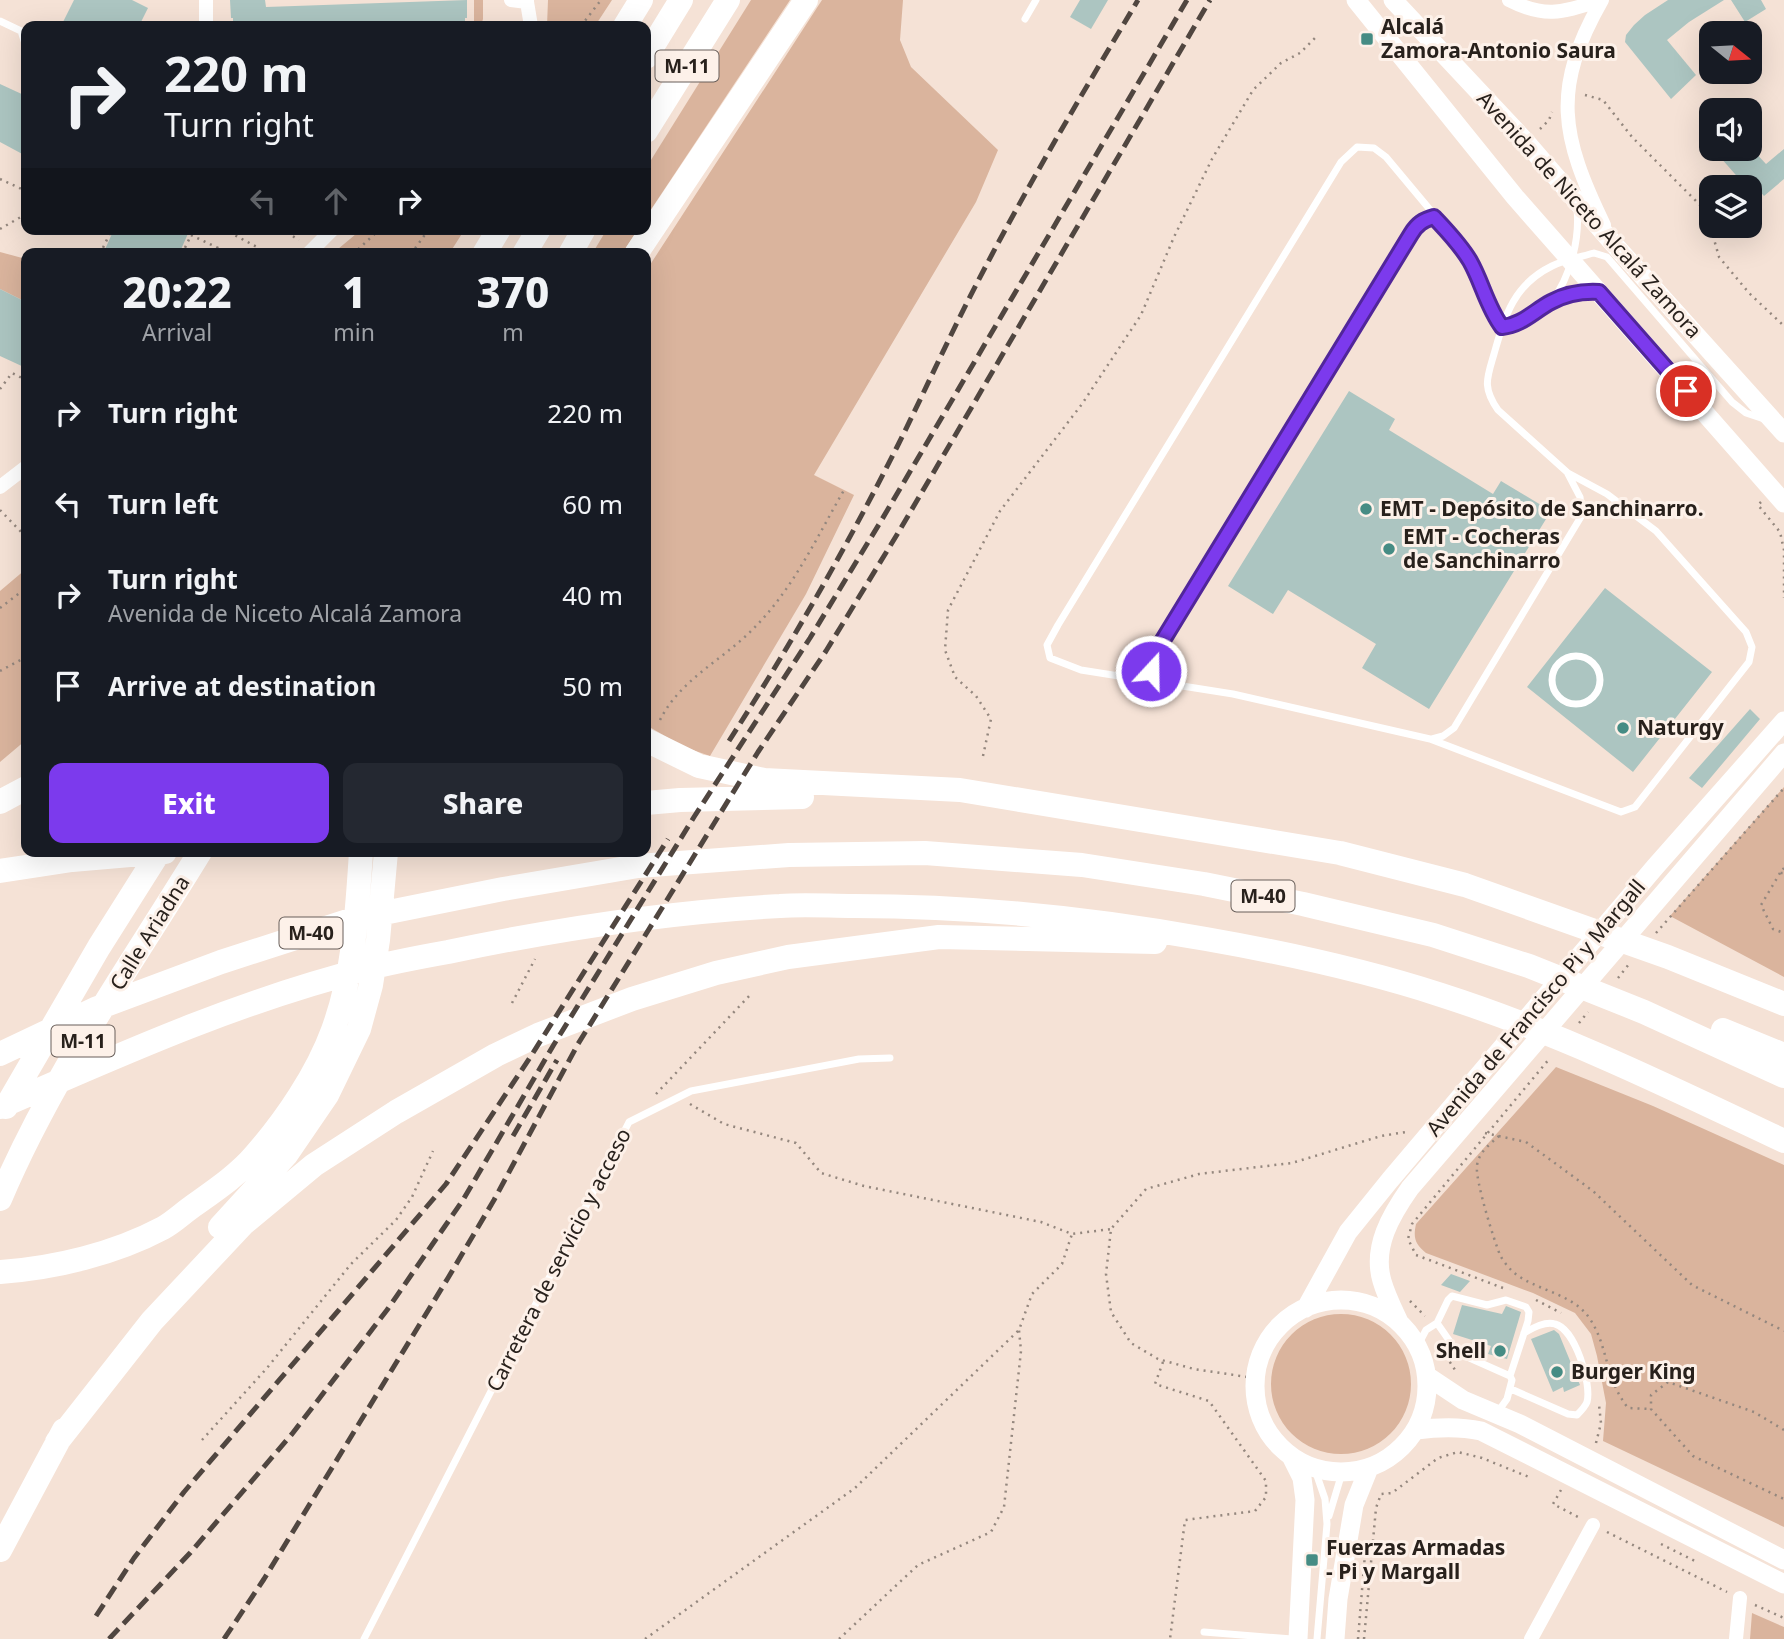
<!DOCTYPE html>
<meta charset="utf-8">
<style>
body{margin:0;font-family:"Noto Sans",sans-serif;background:#242831;color:#f1f3f6;height:100vh;display:flex;flex-direction:column;font-size:26px;white-space:nowrap}
*{box-sizing:border-box;margin:0}
p{font-size:23px;color:#9ea1a6}
.icon{flex:none;width:38px;height:38px;fill:none;stroke:currentColor;stroke-width:2;stroke-linecap:round;stroke-linejoin:round}
.map{position:relative;flex:1;overflow:hidden}
.sheet{position:absolute;left:21px;top:248px;width:630px;height:609px;display:flex;flex-direction:column;background:#171b24;border-radius:14px;box-shadow:0 7px 28px #0002}
.sheet>*{flex:none}
.banner{position:absolute;left:21px;top:21px;width:630px;height:214px;border-radius:14px;box-shadow:0 7px 28px #0002;background:#171b24;color:#f1f3f6;overflow:hidden}
.needle{width:46px;rotate:108deg}
.buttons{position:absolute;left:1699px;top:21px;display:grid;gap:14px}
.buttons a{display:grid;place-items:center;width:63px;height:63px;border-radius:14px;background:#171b24;box-shadow:0 7px 28px #0002;font-size:35px}
.pin{position:absolute;display:grid;place-items:center;width:60px;height:60px;color:#fff;margin:-30px;border:4px solid #fff;border-radius:50%;box-shadow:0 2px 7px #0007}
.me{position:absolute;width:77px;margin:-38px;rotate:21deg;stroke-linejoin:round;filter:drop-shadow(0 0 5px #0008)}
.turn{display:flex;align-items:center;gap:24px;height:147px;padding:0 28px;font-size:32px}
.turn .icon{width:91px;height:91px;stroke-width:2.5}
.turn b{display:block;font-size:49px;line-height:60px}
.lanes{display:flex;align-items:center;height:66px;padding:0 28px;background:#0003;justify-content:center;gap:35px;direction:ltr}
.lanes .off{opacity:.35}
.eta{display:flex;justify-content:space-evenly;align-items:center;height:119px;text-align:center}
.eta b{font-size:42px;font-weight:800;line-height:49px}
.cta{display:flex;gap:14px;margin-top:auto;padding:14px 28px}
.cta a{flex:1;height:80px;border-radius:14px;background:#7c3aed;color:#fff;font-size:28px;font-weight:800;line-height:80px;text-align:center}
.cta a+a{background:#242831;color:#f1f3f6}
ul{padding:0;list-style:none}
li{display:flex;align-items:center;gap:21px;height:91px;padding:0 28px}
li div{flex:1}
li b{display:block;font-size:26px}
li em{font-style:normal}
.map>svg:first-child{display:block}
.green{fill:#dab49d}
.building{fill:#acc5c1}
.lines{fill:none;stroke-linecap:round;stroke-linejoin:round}
.path{stroke:#94877e;stroke-width:2.5;stroke-dasharray:2 5;stroke-linecap:butt}
.lane{stroke:#fff;stroke-width:7}
.street{stroke:#fff;stroke-width:14}
.secondary{stroke:#fff;stroke-width:19}
.highway{stroke:#fff;stroke-width:24}
.rail{stroke:#504640;stroke-width:5;stroke-dasharray:14 7;stroke-linecap:butt}
.route-casing{stroke:#51269a;stroke-width:18}
.route{stroke:#7c3aed;stroke-width:12}
.poi-dot{fill:#468c84;stroke:#fdf1e9;stroke-width:2.5}
.labels{text-anchor:middle;stroke-width:6;stroke-linejoin:round;paint-order:stroke}
.shield{fill:#fdf1e9;stroke:#685f5a;stroke-width:2}
.shield-label{font-size:19px;font-weight:bold;fill:#28211c}
.poi-label{font-size:21px;font-weight:bold;fill:#28211c;stroke:#fdf1e9;text-anchor:start}
.street-label{font-size:21px;fill:#28211c;stroke:#fdf1e9}
</style>
<div class="map">
<svg width="1784" height="1639" viewBox="0 0 1784 1639">
<rect width="100%" height="100%" fill="#f5e2d6"/>
<path class="green" d="M474 0H483V19L481 26H384L474 23Z
M548 0H612L595 26H547Z
M751 0H790L646 217V168Z
M822 0H903L900 40 911 67 998 150 976 202 814 475 854 495 806 594 710 756 684 747 646 725V271Z
M362 229H465L449 254H332Z
M607 229H638L622 254H592Z
M0 252 26 259V302L0 289Z
M26 569V740L0 762V591Z
M1784 787V977L1670 916Z
M1556 1067 1653 1106 1784 1165V1527L1603 1441 1606 1403 1597 1356 1591 1334 1575 1313 1533 1293 1426 1253C1415 1244 1413 1238 1416 1224Z
M1271 1384a70 70 0 1 1 140 0a70 70 0 1 1-140 0Z
M1752 1613 1784 1627V1639H1750Z"/>
<path class="building" d="M74 0H132L148 8 139 26H61Z
M230 0H265L266 7 467 0V18H465V21L235 26 233 25V18H231Z
M1080 0H1108L1091 29 1070 17Z
M1668 0H1724L1689 22 1667 40 1696 75 1671 99 1625 42 1626 35 1634 25 1645 15Z
M1731 0H1761L1766 9 1745 22Z
M0 84 26 96V156L0 142Z
M1713 149H1752L1766 164 1784 149V179L1764 196 1747 177 1742 182Z
M114 229H190L179 254H103Z
M0 289 26 302V368L0 356Z
M1349 391 1395 419 1389 430 1493 494 1501 481 1551 511 1429 709 1362 668 1376 644 1288 590 1273 614 1228 586Z
M1605 588 1712 672 1633 772 1527 687Z
M1750 709 1760 719 1702 788 1689 778Z
M1451 1274 1470 1281 1460 1292 1441 1285Z
M1462 1305 1502 1314 1506 1306 1521 1312 1507 1359 1488 1354 1491 1346 1453 1334Z
M1554 1330 1559 1334 1580 1385 1564 1392 1563 1387 1553 1392 1531 1339Z"/>
<g class="lines">
<path class="path" d="M581 26 601 0
M1585 95 1603 100 1632 137 1706 211 1719 257 1749 293 1784 326
M1540 129 1549 120 1552 112
M0 179 26 191
M0 229 26 214
M223 229 259 248
M281 229 299 240
M191 235 218 248 224 254
M100 254 112 229
M182 254 194 229
M353 254 380 229
M411 254 429 229
M0 389 12 373 26 380
M1761 502 1758 505 1780 532 1784 550V598
M0 510 26 537
M0 608 26 588
M0 671 26 657
M660 720C681 678 725 659 756 626 794 587 817 537 844 490
M983 756 991 719 976 696 955 677 945 650 948 610 1000 511 1082 404 1141 315 1174 237 1212 159 1253 90 1281 63 1300 53 1315 38
M1784 868 1780 873H1784
M1780 873 1761 905 1773 929 1784 933
M1656 933 1784 788
M1618 978 1629 964
M512 1003 535 959
M1579 1023 1588 1012
M656 1094 752 993
M690 1104 724 1124 796 1143 821 1173 864 1186 1041 1222 1072 1234 1111 1229
M1485 1133 1526 1142 1593 1191 1692 1285 1784 1331
M1499 1136C1490 1144 1478 1153 1477 1166 1475 1180 1494 1240 1500 1255 1503 1261 1508 1267 1513 1272 1536 1291 1573 1293 1590 1319 1609 1348 1604 1377 1628 1408L1651 1409
M1503 1288 1416 1255 1408 1239 1412 1224 1550 1058
M1536 1300 1561 1313
M1410 1301 1425 1316
M1446 1356 1457 1373
M1163 1362 1155 1384 1209 1401 1266 1481V1497L1255 1511 1185 1520 1170 1639
M1254 1378 1194 1369 1158 1359 1131 1343 1111 1312 1106 1274 1111 1229 1146 1189 1199 1174 1292 1163 1381 1136 1406 1132
M1784 1430 1754 1412 1668 1382 1651 1395V1409L1693 1456 1784 1499
M202 1440 267 1368 351 1264 396 1220 412 1197 433 1151
M1596 1443 1601 1423 1599 1405
M1561 1490 1553 1504 1580 1518
M1607 1532 1727 1592
M1661 1544 1695 1561
M1755 1605 1784 1618
M645 1639 855 1488 1019 1330 1032 1294 1062 1264 1072 1234
M839 1639 918 1565 991 1532 1004 1507 1021 1351 1019 1330
M1358 1639 1365 1554
M1364 1639 1376 1508 1381 1494 1392 1493 1438 1458 1458 1452 1482 1458 1529 1477"/>
<path class="lane" d="M1025 19 1036 0
M0 21 21 31 26 47
M1552 301C1570 277 1580 240 1577 209
M1502 327 1491 310 1471 262 1457 242 1386 157 1374 148 1357 147 1341 162 1058 625 1047 645 1050 658 1081 670 1233 694 1430 739 1621 812 1635 807 1749 662 1752 647 1746 632 1656 531 1607 494 1568 473 1498 410C1482 387 1487 378 1494 354 1505 316 1513 285 1552 266 1564 260 1580 257 1594 253L1607 257 1732 402 1746 413 1764 419
M1502 327C1537 323 1551 290 1594 292
M1552 680a24 24 0 1 1 48 0a24 24 0 1 1-48 0Z
M1169 682 1151 671 1152 658 1417 224 1434 217
M1432 739 1443 736 1454 728 1582 515 1580 497 1568 474
M1437 1323 1448 1300 1452 1296 1487 1305 1506 1300 1526 1307 1529 1312 1528 1321 1510 1376
M1417 1347 1426 1330 1437 1323 1453 1346 1465 1356 1510 1376 1512 1380 1507 1399 1497 1413
M1511 1389 1568 1414 1577 1415C1581 1411 1585 1407 1587 1402 1592 1384 1575 1329 1555 1324 1545 1321 1533 1328 1524 1333
M1314 1467 1325 1499 1327 1524 1317 1639
M1329 1516 1342 1473
M1204 1632 1292 1639
M364 1639 629 1122 691 1091 859 1059 890 1058"/>
<path class="street" d="M206 0V26
M511 0 527 2V0
M1509 0C1546 19 1563 12 1601 0
M1602 0C1551 89 1561 136 1604 225
M527 2 531 26
M308 254 333 229
M0 487 26 467
M1531 1639 1593 1525
M1736 1639 1740 1598"/>
<path class="secondary" d="M1356 0 1515 197 1784 503
M1393 0 1526 142 1612 242 1784 433
M1255 1386a86 86 0 1 1 172 0a86 86 0 1 1-172 0Z
M1306 1308 1348 1232 1390 1180 1655 867 1784 721
M1399 1322C1393 1309 1386 1295 1382 1281 1372 1247 1391 1215 1410 1188L1784 753
M1427 1376 1463 1400 1520 1424 1784 1560
M1416 1430C1438 1427 1459 1426 1481 1431L1784 1584
M1291 1456 1302 1478 1305 1500 1298 1639
M1335 1639 1338 1599 1354 1505 1369 1468"/>
<path class="highway" d="M625 26 641 0
M646 57 681 0
M646 131 728 0
M484 254 499 229
M524 254 539 229
M570 254 584 229
M636 254 806 0
M646 740 699 766 764 780 960 790 1340 853 1465 885 1668 957 1784 1004
M0 802 26 788
M646 803 680 800 802 797
M0 871 72 860 165 852
M1723 1030 1784 1055
M0 1054 95 1009 221 962 354 919 503 889 638 866 789 855 925 853 1082 865 1204 884 1303 904 1433 935 1529 966 1644 1012 1784 1076
M0 1107C119 1055 239 1001 366 969 393 962 420 957 448 952 557 929 668 912 780 906 804 904 829 906 854 906 973 906 1089 918 1206 939 1286 953 1364 970 1441 995 1560 1033 1672 1088 1784 1141
M6 1107 99 947 159 852
M0 1199C52 1076 131 965 200 852
M220 1227 286 1155 327 1095 359 1029 371 985 378 940 386 852
M0 1272C55 1268 114 1254 163 1228 174 1222 183 1213 193 1206 214 1191 238 1175 255 1155 285 1121 317 1074 333 1030 354 973 357 912 361 852
M57 1442 152 1321 243 1224 314 1165 396 1112 496 1055 538 1035 632 999 716 973 788 957 939 937 1155 942
M0 1550 64 1430"/>
<path class="rail" d="M729 741C790 646 846 548 897 447 924 393 948 339 976 285 1026 188 1082 94 1138 0
M513 1136 557 1060
M96 1616 134 1558 184 1492 446 1184 531 1056 668 839
M109 1639 190 1553 292 1434 387 1310 463 1200 553 1046 694 817 810 638 881 521 1187 0
M224 1639 264 1579 448 1278 494 1200 578 1044 638 947 758 752 826 651 898 533 1210 0"/>
</g>
<g class="lines">
<g class="route-casing">
<path id="route" d="M1151 671 1152 658 1411 234C1417 224 1423 220 1434 217 1447 231 1460 244 1470 261 1482 282 1487 307 1502 327 1522 325 1534 311 1551 302 1566 294 1582 291 1599 292L1686 391"/>
</g>
<use href="#route" class="route"/>
</g>
<g class="poi-dot">
<rect x="1360" y="32" width="14" height="14" rx="3.5"/>
<circle cx="1366" cy="509" r="7"/>
<circle cx="1389" cy="549" r="7"/>
<circle cx="1623" cy="728" r="7"/>
<circle cx="1500" cy="1351" r="7"/>
<circle cx="1557" cy="1372" r="7"/>
<rect x="1305" y="1553" width="14" height="14" rx="3.5"/>
</g>
<g class="labels">
<g class="shield">
<rect x="655.5" y="50.5" width="63" height="31" rx="5"/>
<rect x="1231.5" y="880.5" width="63" height="31" rx="5"/>
<rect x="279.5" y="917.5" width="63" height="31" rx="5"/>
<rect x="51.5" y="1025.5" width="63" height="31" rx="5"/>
</g>
<g class="shield-label">
<text x="687" y="73">M-11</text>
<text x="1263" y="903">M-40</text>
<text x="311" y="940">M-40</text>
<text x="83" y="1048">M-11</text>
</g>
<g class="poi-label">
<text x="1381" y="34">Alcalá<tspan x="1381" dy="24">Zamora-Antonio Saura</tspan></text>
<text x="1380" y="516">EMT - Depósito de Sanchinarro.</text>
<text x="1403" y="544">EMT - Cocheras<tspan x="1403" dy="24">de Sanchinarro</tspan></text>
<text x="1637" y="735">Naturgy</text>
<text x="1486" y="1358" text-anchor="end">Shell</text>
<text x="1571" y="1379">Burger King</text>
<text x="1326" y="1555">Fuerzas Armadas<tspan x="1326" dy="24">- Pi y Margall</tspan></text>
</g>
<g class="street-label">
<text transform="translate(1589 215) rotate(48)" y="7">Avenida de Niceto Alcalá Zamora</text>
<text transform="translate(150 933) rotate(-58)" y="7">Calle Ariadna</text>
<text transform="translate(1536 1008) rotate(-50)" y="7">Avenida de Francisco Pi y Margall</text>
<text transform="translate(559 1260) rotate(-63)" y="7">Carretera de servicio y acceso</text>
</g>
</g>
</svg>
<div class="buttons">
<a><svg class="needle" viewBox="-14 -14 28 28"><path d="M0-13l5 13h-10z" fill="#e53935"/><path d="M0 13l5-13h-10z" fill="#9ea1a6"/></svg></a>
<a><svg class="icon" aria-label="sound" viewBox="0 0 24 24"><path d="M4 9h4l5-4v14l-5-4H4zM17 9q2 3 0 6"/></svg></a>
<a><svg class="icon" aria-label="layers" viewBox="0 0 24 24"><path d="M12 4l9 5-9 5-9-5zM3 14l9 5 9-5"/></svg></a>
</div>
<div class="pin" style="left:1686px;top:391px;background:#d93025"><svg class="icon" aria-label="arrive" viewBox="0 0 24 24"><path d="M6 21V4h12l-3 4 3 4H6"/></svg></div>
<svg class="me" style="left:1151px;top:671px" viewBox="-20 -20 40 40"><circle r="17" fill="#7c3aed" stroke="#fff" stroke-width="3"/><path d="M0-11L8 9 0 5-8 9z" fill="#fff"/></svg>
<div class="banner">
<div class="turn"><svg class="icon" aria-label="right" viewBox="0 0 24 24"><path d="M7 20v-9h11M14 6l5 5-5 5"/></svg><div><b>220 m</b>Turn right</div></div>
<div class="lanes"><svg class="icon off" aria-label="left" viewBox="0 0 24 24"><path d="M17 20v-9H6M10 6l-5 5 5 5"/></svg><svg class="icon off" aria-label="ahead" viewBox="0 0 24 24"><path d="M12 20V5M6 11l6-6 6 6"/></svg><svg class="icon" aria-label="right" viewBox="0 0 24 24"><path d="M7 20v-9h11M14 6l5 5-5 5"/></svg></div>
</div>
<section class="sheet">
<div class="eta">
<div><b>20:22</b><p>Arrival</p></div>
<div><b>1</b><p>min</p></div>
<div><b>370</b><p>m</p></div>
</div>
<ul>
<li><svg class="icon" aria-label="right" viewBox="0 0 24 24"><path d="M7 20v-9h11M14 6l5 5-5 5"/></svg><div><b>Turn right</b></div><em>220 m</em></li>
<li><svg class="icon" aria-label="left" viewBox="0 0 24 24"><path d="M17 20v-9H6M10 6l-5 5 5 5"/></svg><div><b>Turn left</b></div><em>60 m</em></li>
<li><svg class="icon" aria-label="right" viewBox="0 0 24 24"><path d="M7 20v-9h11M14 6l5 5-5 5"/></svg><div><b>Turn right</b><p>Avenida de Niceto Alcalá Zamora</p></div><em>40 m</em></li>
<li><svg class="icon" aria-label="arrive" viewBox="0 0 24 24"><path d="M6 21V4h12l-3 4 3 4H6"/></svg><div><b>Arrive at destination</b></div><em>50 m</em></li>
</ul>
<div class="cta"><a>Exit</a><a>Share</a></div>
</section>
</div>
